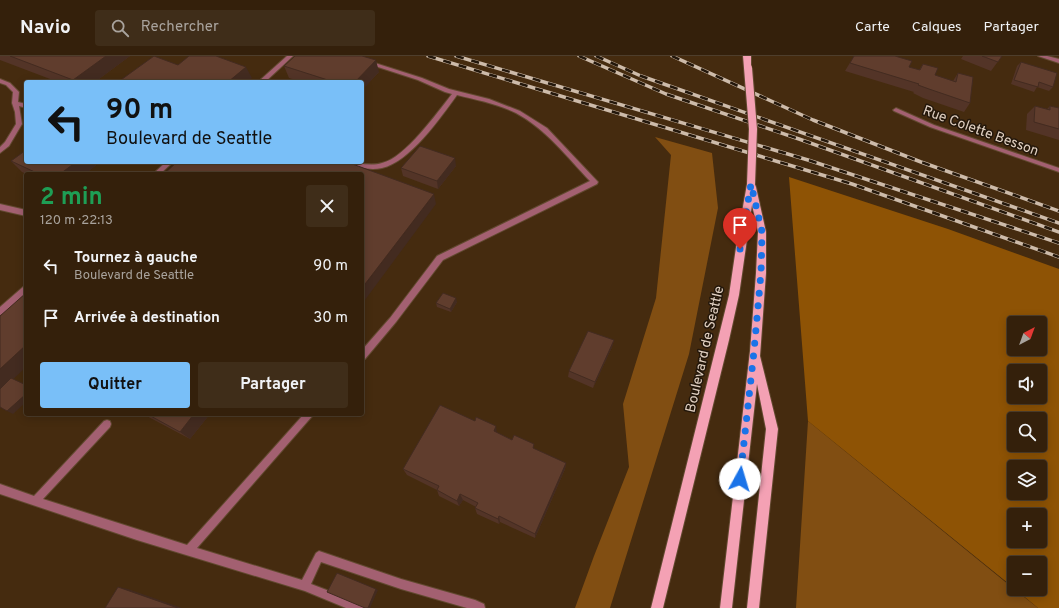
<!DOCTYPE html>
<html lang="fr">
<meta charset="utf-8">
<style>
body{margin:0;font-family:Overpass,sans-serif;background:#3f2d19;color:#f1f3f6;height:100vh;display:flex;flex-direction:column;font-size:15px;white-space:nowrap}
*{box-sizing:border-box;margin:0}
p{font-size:13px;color:#a9a39d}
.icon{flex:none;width:22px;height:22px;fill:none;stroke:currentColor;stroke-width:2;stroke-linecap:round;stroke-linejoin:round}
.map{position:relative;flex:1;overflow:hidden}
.panel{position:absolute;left:24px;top:116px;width:340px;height:244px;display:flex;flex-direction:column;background:#34200b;border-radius:4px;box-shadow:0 2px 10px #0003,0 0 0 1px #4e3e2c}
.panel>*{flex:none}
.hud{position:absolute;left:24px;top:24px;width:340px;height:84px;border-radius:4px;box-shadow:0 2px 10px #0003,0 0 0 1px #4e3e2c;background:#79bff8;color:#111;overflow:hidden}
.needle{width:26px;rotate:41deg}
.tools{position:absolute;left:1007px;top:260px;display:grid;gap:8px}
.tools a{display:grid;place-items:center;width:40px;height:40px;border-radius:4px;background:#34200b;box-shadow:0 2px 10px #0003,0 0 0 1px #4e3e2c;font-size:20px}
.pin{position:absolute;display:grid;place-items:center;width:34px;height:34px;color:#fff;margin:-41px -17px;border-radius:50% 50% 50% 0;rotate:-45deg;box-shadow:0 0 4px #0007}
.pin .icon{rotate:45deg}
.me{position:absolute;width:44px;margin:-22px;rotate:6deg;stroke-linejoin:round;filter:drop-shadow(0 0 3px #0008)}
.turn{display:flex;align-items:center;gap:14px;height:84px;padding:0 16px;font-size:18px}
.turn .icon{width:52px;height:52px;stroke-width:2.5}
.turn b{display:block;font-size:28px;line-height:34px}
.round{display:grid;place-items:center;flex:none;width:42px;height:42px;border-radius:4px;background:#3f2d19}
.summary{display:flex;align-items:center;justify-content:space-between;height:68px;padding:0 16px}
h1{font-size:24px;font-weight:700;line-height:30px;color:#1e9e55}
.action{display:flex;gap:8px;margin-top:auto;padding:8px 16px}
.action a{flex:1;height:46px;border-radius:4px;background:#79bff8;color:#111;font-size:16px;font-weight:700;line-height:46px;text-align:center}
.action a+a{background:#3f2d19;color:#f1f3f6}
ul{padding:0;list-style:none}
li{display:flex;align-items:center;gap:12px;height:52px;padding:0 16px}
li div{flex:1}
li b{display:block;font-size:15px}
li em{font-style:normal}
header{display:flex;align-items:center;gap:24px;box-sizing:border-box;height:56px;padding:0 20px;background:#34200b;border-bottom:1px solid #4e3e2c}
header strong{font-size:19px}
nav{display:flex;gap:22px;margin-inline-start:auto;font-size:14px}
.search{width:280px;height:36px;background:#3f2d19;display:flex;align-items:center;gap:10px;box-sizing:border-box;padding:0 14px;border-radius:4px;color:#a9a39d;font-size:15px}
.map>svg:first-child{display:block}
.green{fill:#814e12}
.forest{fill:#8e5305;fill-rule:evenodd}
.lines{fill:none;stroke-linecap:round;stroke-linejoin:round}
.lane-casing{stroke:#61492f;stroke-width:2}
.street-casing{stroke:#61492f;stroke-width:2}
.primary-casing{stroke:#61492f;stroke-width:2}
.lane{fill:#a36071;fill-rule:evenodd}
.street{fill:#a36071;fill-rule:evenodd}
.primary{fill:#f4a1b4;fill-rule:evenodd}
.rail-casing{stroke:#cdbbaa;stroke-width:3.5}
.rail{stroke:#23170b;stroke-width:2.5;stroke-dasharray:8;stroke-linecap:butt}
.primary-bridge-casing{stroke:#61492f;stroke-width:10;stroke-linecap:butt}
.primary-bridge{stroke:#f4a1b4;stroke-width:8}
.wall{fill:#533427}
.shaded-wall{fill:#432b20}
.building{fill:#603d2d;stroke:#432b20}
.route{stroke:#1a73e8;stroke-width:7;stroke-dasharray:0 12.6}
.labels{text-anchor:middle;stroke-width:3;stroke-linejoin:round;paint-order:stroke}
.street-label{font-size:14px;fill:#e1d0c1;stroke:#23170b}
</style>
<header>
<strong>Navio</strong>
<div class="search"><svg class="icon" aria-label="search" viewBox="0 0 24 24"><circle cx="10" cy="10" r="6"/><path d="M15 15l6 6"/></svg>Rechercher</div>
<nav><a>Carte</a><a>Calques</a><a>Partager</a></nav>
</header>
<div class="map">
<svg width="1059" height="552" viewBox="0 0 1059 552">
<rect width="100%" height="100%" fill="#452b0f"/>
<path class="green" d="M655 81 712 97 718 152 689 298 610 552H575L594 500 629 411 623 348 656 242 671 99Z
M808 365 1014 533 1038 552H796Z"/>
<path class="forest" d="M789 121 948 173 1059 213V552H1038L1015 533H1040V507H1014V532L808 365ZM1014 267H1040V293H1014ZM1014 315H1040V341H1014ZM1014 363H1040V389H1014ZM1014 411H1040V437H1014ZM1014 459H1040V485H1014Z"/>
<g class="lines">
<g class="lane-casing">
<path id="lane" d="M287 0H293L265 26H258Z
M344 0H353L422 22 449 33 489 43 520 55 547 72 598 126 597 128 443 204 396 266 365 303 362 304V294L390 262 437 200 590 125C567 101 546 73 516 57 498 48 477 44 457 39 441 61 410 106 382 112 370 115 358 111 346 108L345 106C357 106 370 111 382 107 405 102 437 57 452 38L445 36 418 24Z
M0 23 10 27 19 36 18 46 26 48V52L19 50 22 68 9 90 0 97V91L5 86 16 68 15 56 12 47 13 36 6 29 0 27Z
M166 106H173L160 118H153Z
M0 148 26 154V160L0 154Z
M26 230V238L3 258 0 259V251L23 231Z
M304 358H314L197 492 302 524 316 497 319 495 401 523 475 544 484 548 485 552H467L401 533 321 506 311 528 363 548 364 552H346L305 535 137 484 0 438V428L34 440 104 365 107 364 110 365 111 368 110 371 43 443 187 489Z"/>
</g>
<g class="street-casing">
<path id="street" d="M1038 0H1047L1059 3V7Z
M896 52 934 69 1059 112V116L930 71 894 55 893 54Z"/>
</g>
<g class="primary-casing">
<path id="primary" d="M743 0H751V14H745L744 12Z
M751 125 754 126 756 131 766 176V217L760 300 778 373 759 552H747L766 373 757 328 732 552H720L750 295 756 217 758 176 752 149 739 239 729 284 663 552H651L729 239 738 178 747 128Z"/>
</g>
<use href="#lane" class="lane"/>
<use href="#street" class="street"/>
<use href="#primary" class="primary"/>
<g class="rail-casing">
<path id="rail" d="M428 0 852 128 1059 201
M456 0 808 104 1059 187
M579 0 666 38 799 83 1059 176
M596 0 641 20 1059 167
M672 0 813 64 921 106 1059 155"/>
</g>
<use href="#rail" class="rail"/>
<g class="primary-bridge-casing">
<path id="primary-bridge" d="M748 12 753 73 751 128"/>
</g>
<use href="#primary-bridge" class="primary-bridge"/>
</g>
<path class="wall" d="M0 0H130L95 26H58L0 4Z
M854 0 909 11 919 14 923 8 935 19 953 25 958 17 970 47 964 56 923 42 913 37 914 36 845 15Z
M963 0H1002L991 15 961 3Z
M1021 6 1053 31 1049 35 1037 31 1034 36 1011 28 1017 10Z
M284 10 379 16 362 34V26H302L289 22Z
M1035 50 1047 53 1050 50 1059 52V84L1026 74 1027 58Z
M11 105 100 106 85 118H26L22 116Z
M456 110 438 133 403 120 401 112Z
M457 246 451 256 437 251 436 247Z
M614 284 612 291 593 332 568 321 569 315Z
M143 358H210L190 383Z
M497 377 566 407 565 413 535 482 500 466 499 468 477 458 475 452 476 451 463 444 459 450 439 440 437 434 407 419 403 413Z"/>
<path class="shaded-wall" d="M106 0H130L95 26H75L73 24Z
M376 4 379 16 362 34V26H355Z
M246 11 252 22 247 26H228Z
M455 102 456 110 438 133 437 125Z
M76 106H100L85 118H60Z
M434 138 436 148 362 248V232Z
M456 242 457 246 451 256 450 253Z
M614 284 612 291 593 332 595 326Z
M26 289V311L0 336V313Z
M26 338V346L13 358 7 355Z
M194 358H210L190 383 180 376Z
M496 370 497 378 494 375Z
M566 407 565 413 535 482V478Z
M460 438 463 444 459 450 457 445Z
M499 460 500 466 499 468 498 463Z
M118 531 128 533 182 552H178Z
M376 533 378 534 370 552H368Z"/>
<path class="building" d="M10 0H106L73 24Z
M154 0 178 9 189 0H216L246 11 228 26H118Z
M295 0H362L376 4 355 26H334L284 10Z
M854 0H895L912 5 909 11 920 14 923 8 938 12 935 19 956 26 958 17 973 21 970 47 929 33 918 29 919 28 850 7Z
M982 0H1002L998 6Z
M1021 6 1057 17 1053 31 1039 26 1038 31 1014 24Z
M1035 50 1050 54V50L1059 52V73L1034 66Z
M420 90 455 102 437 125 401 112Z
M26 94V106H76L60 118H39L11 105Z
M177 106H347L434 138 362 232V118H164Z
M26 237V289L0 313V260Z
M443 237 456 242 450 253 436 247Z
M588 275 614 284 595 326 569 315Z
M11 322 26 329V338L7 355 0 351V333Z
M440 349 475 365 476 361 496 370 494 375 512 384 514 379 534 388 533 392 566 407 535 478 499 460 498 463 475 452 478 447 460 438 457 445 437 434 439 430 403 413Z
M147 358H194L180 376Z
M337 517 376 533 368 552H365L327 536Z
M118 531 178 552H105Z"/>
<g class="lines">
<path class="route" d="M740 193 751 128 762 176 761 217 754 295 740 423"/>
</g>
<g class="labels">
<g class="street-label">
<text transform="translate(981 74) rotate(20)" y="5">Rue Colette Besson</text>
<text transform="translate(704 293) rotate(-77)" y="5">Boulevard de Seattle</text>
</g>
</g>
</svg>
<div class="tools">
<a><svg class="needle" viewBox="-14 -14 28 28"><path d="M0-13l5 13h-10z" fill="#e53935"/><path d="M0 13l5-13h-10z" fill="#a9a39d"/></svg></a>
<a><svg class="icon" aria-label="sound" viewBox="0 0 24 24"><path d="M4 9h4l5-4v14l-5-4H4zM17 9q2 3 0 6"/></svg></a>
<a><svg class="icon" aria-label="search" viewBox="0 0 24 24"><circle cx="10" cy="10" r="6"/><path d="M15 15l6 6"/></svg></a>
<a><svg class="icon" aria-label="layers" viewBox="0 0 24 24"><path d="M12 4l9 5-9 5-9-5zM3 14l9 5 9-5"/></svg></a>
<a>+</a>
<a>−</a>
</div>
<div class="pin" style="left:740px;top:193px;background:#d93025"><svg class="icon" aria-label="arrive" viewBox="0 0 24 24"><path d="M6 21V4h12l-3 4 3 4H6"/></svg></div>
<svg class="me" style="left:740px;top:423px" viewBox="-20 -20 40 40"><circle r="19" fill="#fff"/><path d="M0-13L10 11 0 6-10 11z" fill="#1a73e8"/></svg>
<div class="hud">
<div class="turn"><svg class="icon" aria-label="left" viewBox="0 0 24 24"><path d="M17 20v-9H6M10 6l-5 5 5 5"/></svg><div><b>90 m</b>Boulevard de Seattle</div></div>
</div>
<section class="panel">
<div class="summary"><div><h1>2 min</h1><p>120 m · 22:13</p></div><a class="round"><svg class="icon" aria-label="close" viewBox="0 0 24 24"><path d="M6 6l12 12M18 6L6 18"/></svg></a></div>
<ul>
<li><svg class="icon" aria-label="left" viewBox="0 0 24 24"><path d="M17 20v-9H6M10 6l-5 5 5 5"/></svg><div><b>Tournez à gauche</b><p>Boulevard de Seattle</p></div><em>90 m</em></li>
<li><svg class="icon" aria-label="arrive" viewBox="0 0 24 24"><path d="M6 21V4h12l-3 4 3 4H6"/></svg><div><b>Arrivée à destination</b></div><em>30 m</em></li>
</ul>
<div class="action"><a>Quitter</a><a>Partager</a></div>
</section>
</div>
